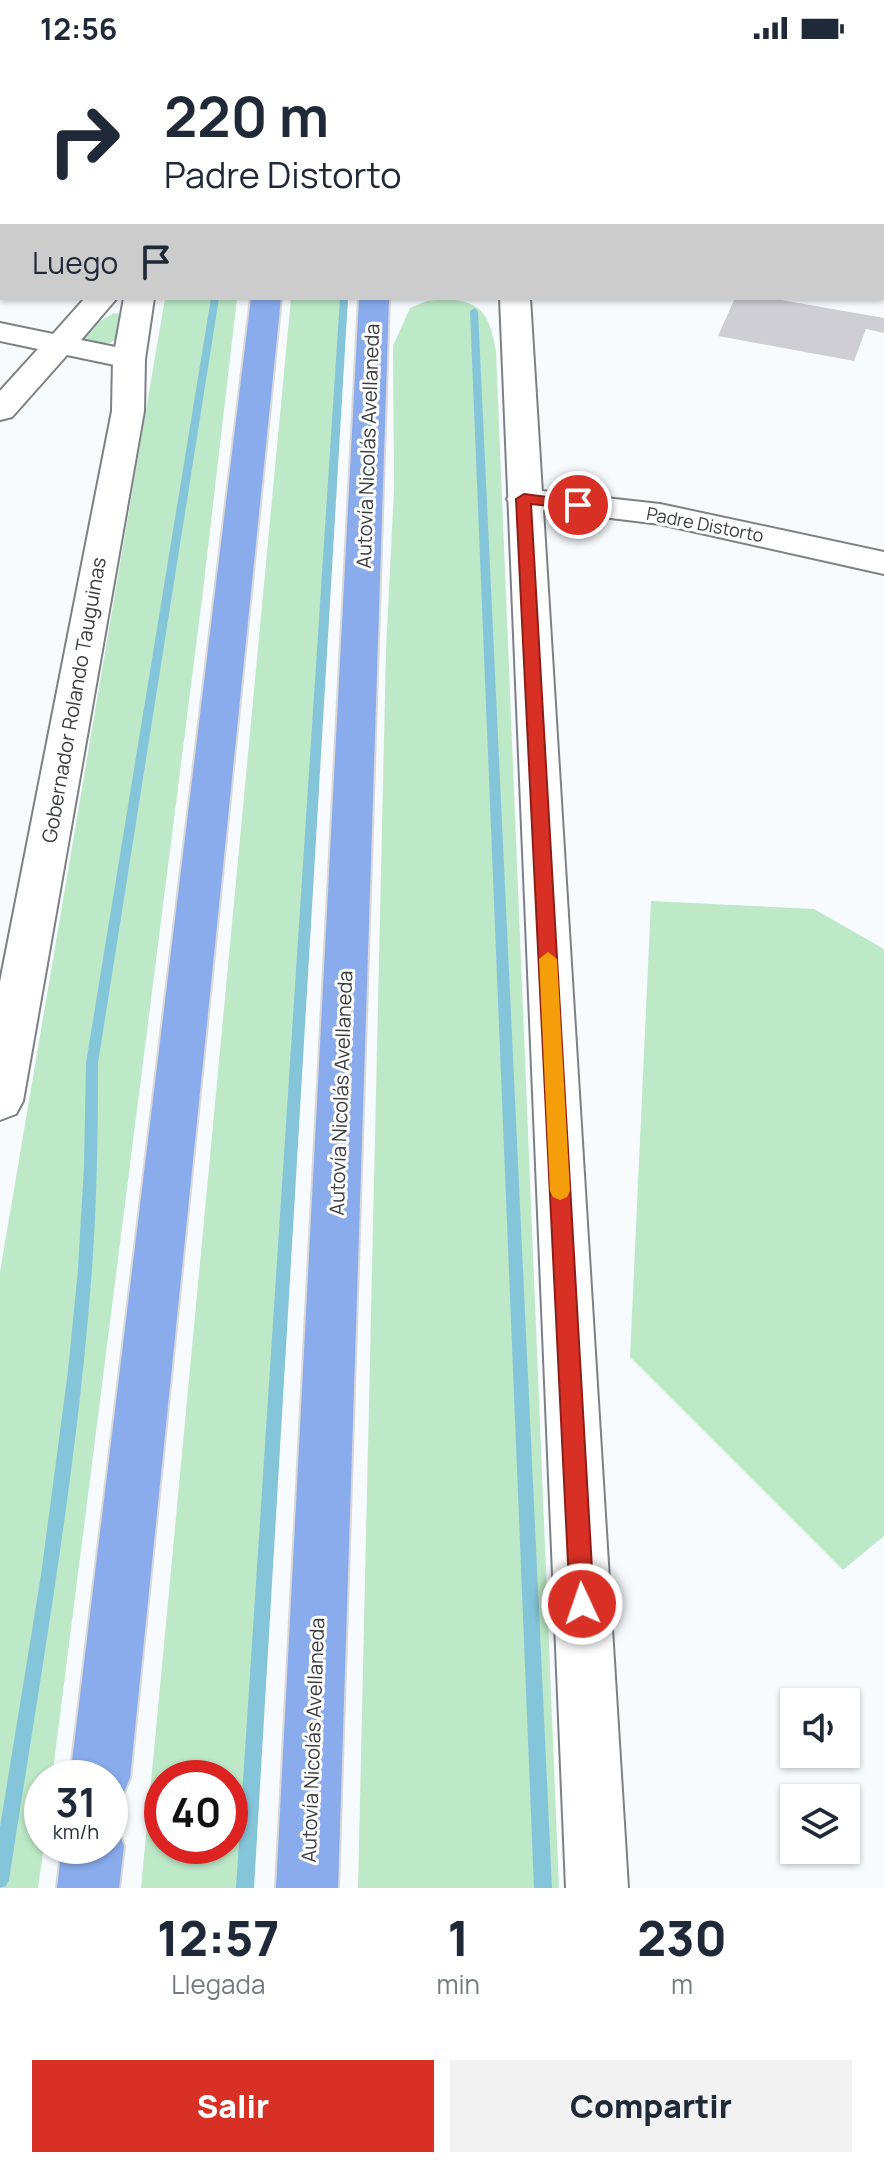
<!DOCTYPE html>
<html lang="es">
<meta charset="utf-8">
<style>
body{margin:0;font-family:Manrope,sans-serif;background:#f2f2f3;color:#1f2937;height:100vh;display:flex;flex-direction:column;font-size:30px;white-space:nowrap}
*{box-sizing:border-box;margin:0}
p{font-size:26px;color:#747a83}
.icon{flex:none;width:44px;height:44px;fill:none;stroke:currentColor;stroke-width:2;stroke-linecap:round;stroke-linejoin:round}
.map{position:relative;height:1832px;overflow:hidden}
.details{display:flex;flex-direction:column;background:#fff;flex:1}
.details>*{flex:none}
.hud{position:absolute;left:0px;top:0px;width:884px;height:244px;box-shadow:0 2px 6px #0004;background:#fff;color:#1f2937;overflow:hidden}
.fabs{position:absolute;left:780px;top:1632px;display:grid;gap:16px}
.fabs a{display:grid;place-items:center;width:80px;height:80px;border-radius:0px;background:#fff;box-shadow:0 2px 6px #0004;font-size:40px}
.speed{position:absolute;left:24px;top:1704px;display:flex;gap:16px;font-size:40px;font-weight:700;text-align:center}
.speed>*{display:grid;place-content:center;width:104px;height:104px;border-radius:50%;background:#fff;box-shadow:0 2px 6px #0004;line-height:1}
.speed small{font-size:20px;font-weight:400}
.speed .limit{border:12px solid #d22;background:#fff;color:#111}
.pin{position:absolute;display:grid;place-items:center;width:68px;height:68px;color:#fff;margin:-34px;border:4px solid #fff;border-radius:50%;box-shadow:0 2px 8px #0007}
.me{position:absolute;width:88px;margin:-44px;rotate:357deg;stroke-linejoin:round;filter:drop-shadow(0 0 6px #0008)}
.turn{display:flex;align-items:center;gap:28px;height:168px;padding:0 32px;font-size:36px}
.turn .icon{width:104px;height:104px;stroke-width:2.5}
.turn b{display:block;font-size:56px;line-height:68px}
.then{display:flex;align-items:center;height:76px;padding:0 32px;background:#0003;gap:16px;font-size:30px}
.eta{display:flex;justify-content:space-evenly;align-items:center;height:136px;text-align:center}
.eta b{font-size:48px;font-weight:800;line-height:56px}
.primary-button{display:flex;gap:16px;margin-top:auto;padding:16px 32px}
.primary-button a{flex:1;height:92px;border-radius:0px;background:#d93025;color:#fff;font-size:32px;font-weight:800;line-height:92px;text-align:center}
.primary-button a+a{background:#f2f2f3;color:#1f2937}
.status{display:flex;justify-content:space-between;align-items:center;height:56px;padding:0 40px;background:#fff;direction:ltr}
.status svg{height:22px;fill:currentColor}
.map>svg:first-child{display:block}
.industrial{fill:#fcecea}
.green{fill:#bde9c8;fill-rule:evenodd}
.lines{fill:none;stroke-linecap:round;stroke-linejoin:round}
.stream{fill:#85c5da;fill-rule:evenodd}
.building{fill:#d0ced5}
.minor-casing{stroke:#7d8186;stroke-width:4}
.tertiary-casing{stroke:#7d8186;stroke-width:4}
.trunk-casing{stroke:#d8d8d8;stroke-width:4}
.minor{fill:#fff;fill-rule:evenodd}
.tertiary{fill:#fff;fill-rule:evenodd}
.trunk{fill:#8aacec;fill-rule:evenodd}
.route{fill:#d93025;stroke:#8d1f18;stroke-width:2}
.slow{fill:#f59e0b}
.labels{text-anchor:middle;stroke-width:6;stroke-linejoin:round;paint-order:stroke}
.far-street-label{font-size:18px;fill:#3a3c3e;stroke:#fff}
.street-label{font-size:20px;fill:#3a3c3e;stroke:#fff}
</style>
<div class="status"><b>12:56</b><svg viewBox="0 0 49 12"><path d="M0 12V9h3v3zM5 12V6h3v6zM10 12V3h3v9zM15 12V0h3v12zM26 1h20v11H26zM47 4h2v5h-2z"/></svg></div>
<div class="map">
<svg width="884" height="1832" viewBox="0 0 884 1832">
<rect width="100%" height="100%" fill="#f8fbfe"/>
<path class="industrial" d="M573 0H884V66L882 2Z"/>
<path class="green" d="M165 242H237L203 535 52 1722H42L44 1790 38 1832H0V1216Z
M291 242H347L253 1832H141ZM230 1722V1790H162V1722Z
M446 243C484 246 489 259 496 295L559 1832H358L386 594 394 433 393 290 410 252 427 245Z
M114 257 121 258 116 284 105 289 83 282 81 276Z
M651 845 814 853 884 893V1480L843 1514 630 1301Z"/>
<g class="lines">
<path class="stream" d="M240 0H246V2H240Z
M357 0H363V2H357Z
M475 0H481V2H475Z
M211 242H219L98 1007C98 1076 97 1144 92 1213 77 1418 40 1621 9 1824L6 1830 0 1832V1771L41 1519 68 1315 78 1213 84 1110 86 1007Z
M340 242H348L254 1832H236Z
M474 252 478 255 552 1832H534L470 255Z"/>
</g>
<path class="building" d="M735 242H770L884 262V277L866 273 854 305 718 280Z"/>
<g class="lines">
<g class="minor-casing">
<path id="minor" d="M85 242H117L81 284 140 296 145 303 140 310 129 312 67 299 12 361 0 364V335L38 293 0 285V267L53 278Z
M524 433 660 448 884 496V518L660 468 512 450 507 443 512 436Z"/>
</g>
<g class="tertiary-casing">
<path id="tertiary" d="M169 0H195V2H169Z
M487 0H513V2H487Z
M124 242H154L145 303 144 355 23 1045 16 1058 0 1064V926L112 355 113 303Z
M500 242H530L628 1832H566Z"/>
</g>
<g class="trunk-casing">
<path id="trunk" d="M280 0H306V2H280Z
M367 0H393V2H367Z
M251 242H281L130 1722 121 1743 110 1748V1722H70Z
M359 242H389L338 1832H276Z
M110 1766 115 1768 124 1790 119 1832H57L62 1790H110Z"/>
</g>
<use href="#minor" class="minor"/>
<use href="#tertiary" class="tertiary"/>
<use href="#trunk" class="trunk"/>
</g>
<path class="route" d="M524 438 578 445 585 449 578 453 531 448 594 1548 590 1556 582 1559 574 1556 570 1548 516 443Z"/>
<path class="slow" d="M548 896 557 903 570 1135 567 1141 560 1144 553 1141 550 1135 539 903Z"/>
<g class="labels">
<g class="far-street-label">
<text transform="translate(705 469) rotate(11)" y="6">Padre Distorto</text>
</g>
<g class="street-label">
<text transform="translate(368 390) rotate(-88)" y="7">Autovía Nicolás Avellaneda</text>
<text transform="translate(74 644) rotate(-80)" y="7">Gobernador Rolando Tauguinas</text>
<text transform="translate(341 1037) rotate(-88)" y="7">Autovía Nicolás Avellaneda</text>
<text transform="translate(313 1684) rotate(-88)" y="7">Autovía Nicolás Avellaneda</text>
</g>
</g>
</svg>
<div class="fabs">
<a><svg class="icon" aria-label="sound" viewBox="0 0 24 24"><path d="M4 9h4l5-4v14l-5-4H4zM17 9q2 3 0 6"/></svg></a>
<a><svg class="icon" aria-label="layers" viewBox="0 0 24 24"><path d="M12 4l9 5-9 5-9-5zM3 14l9 5 9-5"/></svg></a>
</div>
<div class="speed"><div>31<small>km/h</small></div><div class="limit">40</div></div>
<div class="pin" style="left:578px;top:449px;background:#d93025"><svg class="icon" aria-label="arrive" viewBox="0 0 24 24"><path d="M6 21V4h12l-3 4 3 4H6"/></svg></div>
<svg class="me" style="left:582px;top:1548px" viewBox="-20 -20 40 40"><circle r="17" fill="#d93025" stroke="#fff" stroke-width="3"/><path d="M0-11L8 9 0 5-8 9z" fill="#fff"/></svg>
<div class="hud">
<div class="turn"><svg class="icon" aria-label="right" viewBox="0 0 24 24"><path d="M7 20v-9h11M14 6l5 5-5 5"/></svg><div><b>220 m</b>Padre Distorto</div></div>
<div class="then">Luego<svg class="icon" aria-label="arrive" viewBox="0 0 24 24"><path d="M6 21V4h12l-3 4 3 4H6"/></svg></div>
</div>
</div>
<section class="details">
<div class="eta">
<div><b>12:57</b><p>Llegada</p></div>
<div><b>1</b><p>min</p></div>
<div><b>230</b><p>m</p></div>
</div>
<div class="primary-button"><a>Salir</a><a>Compartir</a></div>
</section>
